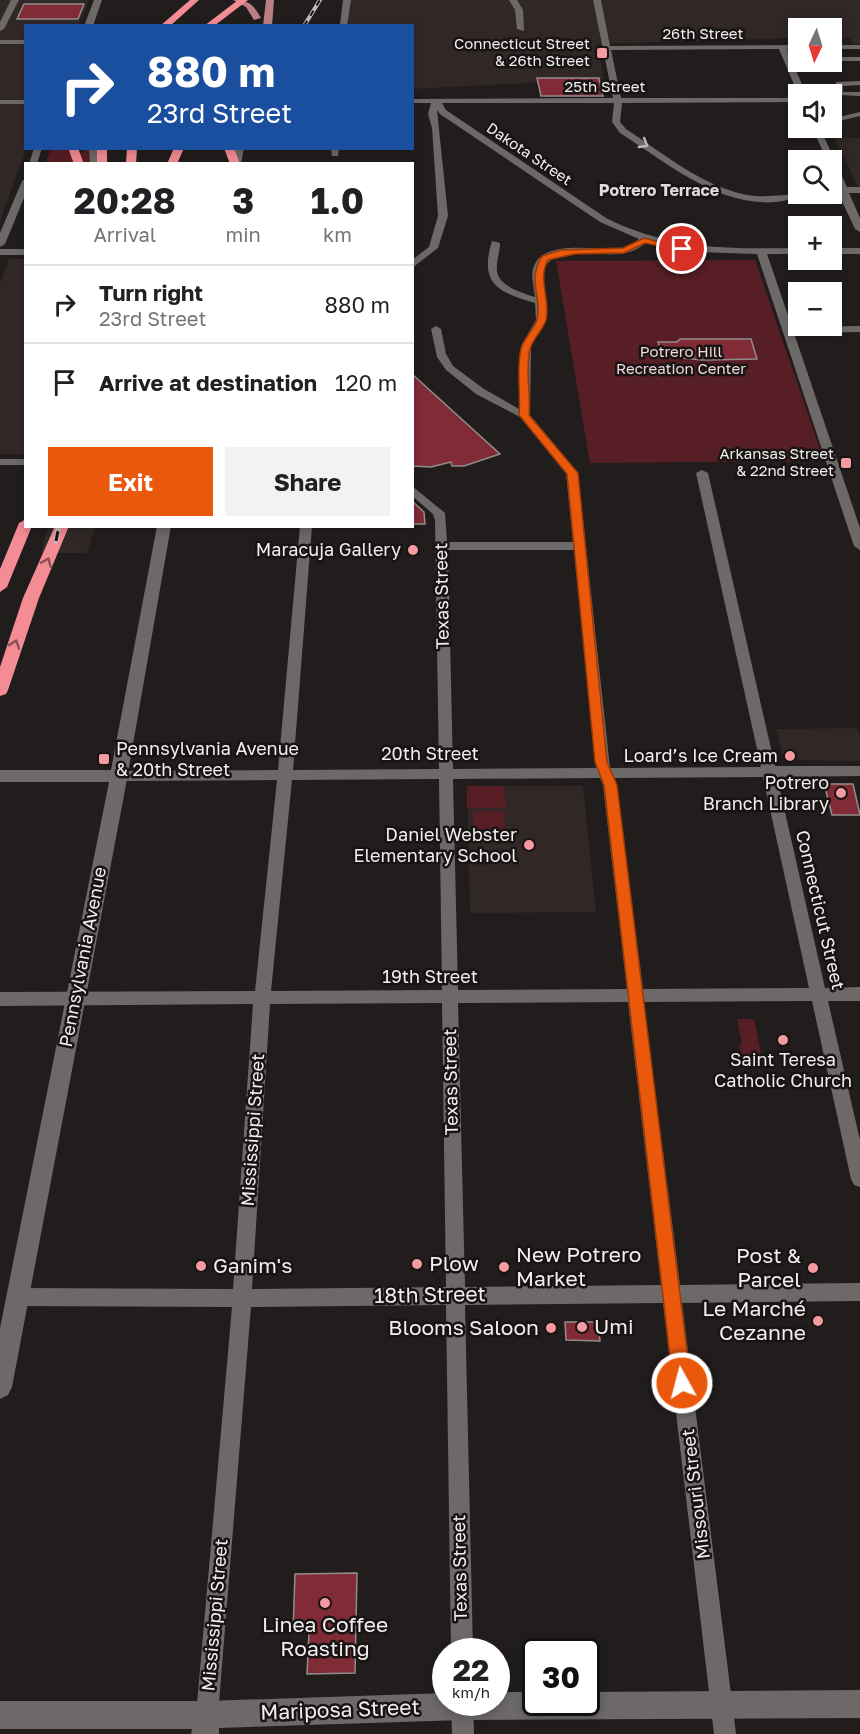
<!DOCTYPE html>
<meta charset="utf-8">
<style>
body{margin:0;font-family:"Golos Text",sans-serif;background:#f2f2f2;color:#202124;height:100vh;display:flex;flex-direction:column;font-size:22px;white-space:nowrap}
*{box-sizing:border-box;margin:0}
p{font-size:20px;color:#757577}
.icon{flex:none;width:33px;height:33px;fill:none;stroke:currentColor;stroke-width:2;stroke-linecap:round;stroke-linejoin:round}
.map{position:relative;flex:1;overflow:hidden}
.side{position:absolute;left:24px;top:162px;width:390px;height:366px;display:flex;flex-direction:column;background:#fff;border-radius:0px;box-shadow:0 3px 9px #0003}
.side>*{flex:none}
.hud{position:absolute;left:24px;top:24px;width:390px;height:126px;border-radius:0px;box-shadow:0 3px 9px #0003;background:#1a4fa0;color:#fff;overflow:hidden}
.needle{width:39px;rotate:184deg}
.tools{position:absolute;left:788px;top:18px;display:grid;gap:12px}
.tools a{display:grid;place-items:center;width:54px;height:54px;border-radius:0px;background:#fff;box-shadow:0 3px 9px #0003;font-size:30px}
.speed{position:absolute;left:432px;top:1638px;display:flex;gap:12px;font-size:30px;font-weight:700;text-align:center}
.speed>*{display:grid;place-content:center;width:78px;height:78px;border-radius:50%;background:#fff;box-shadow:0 3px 9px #0003;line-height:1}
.speed small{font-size:15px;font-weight:400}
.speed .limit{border:3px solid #111;border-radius:9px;background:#fff;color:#111}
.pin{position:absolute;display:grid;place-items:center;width:51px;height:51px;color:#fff;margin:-26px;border:3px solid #fff;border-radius:50%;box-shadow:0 2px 6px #0007}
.me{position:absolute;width:66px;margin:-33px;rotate:353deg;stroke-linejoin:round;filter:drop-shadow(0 0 4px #0008)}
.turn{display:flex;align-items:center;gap:21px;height:126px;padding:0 24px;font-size:27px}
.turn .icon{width:78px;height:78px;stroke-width:2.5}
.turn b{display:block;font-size:42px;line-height:51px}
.eta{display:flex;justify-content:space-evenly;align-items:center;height:102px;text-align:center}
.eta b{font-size:36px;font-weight:700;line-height:42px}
.action{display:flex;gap:12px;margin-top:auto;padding:12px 24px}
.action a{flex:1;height:69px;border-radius:0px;background:#ea580c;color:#fff;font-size:24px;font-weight:700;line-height:69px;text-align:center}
.action a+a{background:#f2f2f2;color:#202124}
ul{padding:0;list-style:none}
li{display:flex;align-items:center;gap:18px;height:78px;padding:0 24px;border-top:2px solid #e0e0e0}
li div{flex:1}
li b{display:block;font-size:22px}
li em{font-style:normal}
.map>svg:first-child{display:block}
.built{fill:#312727}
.green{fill:#571e25}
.building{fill:#812b36;stroke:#928d8d;stroke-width:1.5}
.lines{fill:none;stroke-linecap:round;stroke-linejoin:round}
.street{fill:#6d6969;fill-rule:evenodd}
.secondary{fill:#6d6969;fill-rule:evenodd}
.primary{fill:#bd7e83;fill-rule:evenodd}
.highway{fill:#f38c94;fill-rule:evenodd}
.rail-far1-casing{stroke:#c0bcbc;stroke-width:4}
.rail-casing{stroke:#c0bcbc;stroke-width:5}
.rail-far1{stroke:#181414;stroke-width:2;stroke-dasharray:6;stroke-linecap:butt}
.rail{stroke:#181414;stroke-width:3;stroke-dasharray:10;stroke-linecap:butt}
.oneway{stroke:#bcb9b9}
.oneway2{stroke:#865054}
.route{fill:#ea580c;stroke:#983908;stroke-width:1.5}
.poi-dot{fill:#f49aa0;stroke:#181414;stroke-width:2}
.labels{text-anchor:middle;stroke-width:5;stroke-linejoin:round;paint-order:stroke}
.far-street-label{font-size:15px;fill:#f1eeee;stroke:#181414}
.far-poi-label{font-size:15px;fill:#f1eeee;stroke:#181414;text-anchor:end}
.far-park-label{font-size:15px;fill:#f1d7d7;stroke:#181414}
.far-neighbourhood-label{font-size:16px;font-weight:bold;fill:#e0dbdb;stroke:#181414}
.poi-label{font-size:18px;fill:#f1eeee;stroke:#181414;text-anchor:end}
.street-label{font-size:18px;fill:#f1eeee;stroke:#181414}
.near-poi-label{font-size:21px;fill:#f1eeee;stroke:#181414;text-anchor:start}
.near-street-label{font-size:21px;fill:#f1eeee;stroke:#181414}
</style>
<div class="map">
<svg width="860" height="1734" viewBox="0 0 860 1734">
<rect width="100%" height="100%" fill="#211d1d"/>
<path class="built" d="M0 0H89L79 25 26 26V149L0 221Z
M348 0H860V44H853L850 38H831V28H798V38L597 44 604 79 413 89 412 26H343Z
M835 138H860V187H858Z
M9 259H25V454H0V283Z
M48 527H95L87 553H41Z
M857 728 860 737V761L784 760 776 729Z
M467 786H583L596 912 470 913Z"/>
<path class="green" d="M50 149H68L71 155 84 152 83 149H91V163L46 164Z
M755 260 824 461 590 463 556 261Z
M467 786H504L506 808H467Z
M473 811H504L505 833H473Z
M737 1019H754L762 1058H742L739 1045 742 1044Z"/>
<path class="building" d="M24 4H84L78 19H17Z
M537 78H599L603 96H541Z
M680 339H751L757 359 703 360 681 358 680 354 661 353 658 342H677Z
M412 374 500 454 464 466H452L451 462 431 467 412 466Z
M412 501 424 512 425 524H412Z
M824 784H853L860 815H832Z
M565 1322H598L600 1341 566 1340Z
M357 1573 355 1673 307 1674 309 1632H293L295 1574Z"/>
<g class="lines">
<path class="street" d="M11 0H19L4 29 0 31V22Z
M343 0H351L347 26 340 24Z
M509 0H517L523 10 524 31 517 29 515 10Z
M593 0H601L610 46 798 45V49H787L806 94H798L779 49 611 50 621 98H798V102L622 103 620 122 626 129C664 154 708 191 755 196 772 197 790 194 804 194L803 196C794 198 785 201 776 202 718 207 666 162 620 133L612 122 614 103H442L446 110 606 218C670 250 729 249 798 248V254H767L792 327 860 326V332L794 333 860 528V550L854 546 757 254 698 252 647 242C641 247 634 251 626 253 600 259 560 242 543 269L546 320 531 346 530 415 578 473 610 768 761 767 696 473 702 470 708 473 775 766H860V776L777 777 825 988 860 987V1001H828L860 1140V1187L854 1185 851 1179 812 1001 644 1002 680 1285 860 1283V1301L682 1303 736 1734H714L663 1303 465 1305 473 1652H451L446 1305 251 1307 218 1715 215 1723 207 1726 199 1723 196 1715 232 1307 17 1306 10 1303 8 1297 10 1291 17 1288 233 1289 253 1004 0 1006V992L255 991 277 780 118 781 111 776 118 771 278 770 300 526H312L293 770 439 769 435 520 433 514 412 496V486L445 513 447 542H573L566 473 520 417 476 394 446 370 437 357 431 329 436 326 441 329 446 354 453 366 484 389 519 409 521 346 536 320 535 303C497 292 479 283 492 241L500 243C500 252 496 262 497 271 498 286 523 293 535 297 534 289 531 277 533 269 541 237 600 252 623 248 629 247 634 243 639 239L600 222 440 114 437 110 448 216 438 248 412 268V260L429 247 438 216 432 128 428 114 431 103H412V99L613 98ZM448 550H574L596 768 453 769ZM763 777 809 988 643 989 617 785 614 778ZM600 778 603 785 627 989 458 990 453 779ZM439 779 442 990 271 991 292 780ZM628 1002 661 1285 465 1287 458 1003ZM442 1003 446 1287 252 1289 270 1004Z
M0 40H26V44H0Z
M831 45H860V49H831Z
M831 57H860V61H831Z
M860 81V85L843 86V92H860V96L816 94 820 92H835L836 82Z
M0 100H26V104H0Z
M860 112V116L831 123V119Z
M812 128H820L847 187H860V193H849L860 218V232L855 229C846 208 831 184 831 160H827Z
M34 148H42L37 164H29Z
M89 148H97L98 164H90Z
M331 148H339L338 156H332Z
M26 178V193L5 244 0 247V233L22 181Z
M831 248H860V254H831Z
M0 249H26V255H0Z
M0 459H26V465H0Z
M451 1702H473L474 1734H452Z"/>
<path class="secondary" d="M94 0H102L93 26H84Z
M234 148H244L241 164H231Z
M157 526H171L125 790 12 1387 8 1395 0 1399V1328L109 782H0V770H111Z
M860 1690V1718L463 1720 219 1728V1734H191L192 1729H0V1701H207L446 1693V1702H496V1692H536V1702H586V1692Z"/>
<path class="primary" d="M233 0C249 0 253 4 261 18L254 20 246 7Z
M266 0H274L272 26H263Z"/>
<path class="highway" d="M190 0H199L170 26H160Z
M238 0H248L214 26H204Z
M68 148H78L84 164H74Z
M97 148H107V164H97Z
M127 148H137L136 164H126Z
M174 148H184L177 164H167Z
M224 148H234L240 164H230Z
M26 519V526H32L7 587 0 592V569L19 523Z
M55 526H69L39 598 8 690 6 694 0 696V667L23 598Z"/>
<g class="rail-far1-casing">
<path id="rail-far1" d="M304 26 320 0"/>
</g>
<g class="rail-casing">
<path id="rail" d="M56 541 59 526"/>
</g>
<use href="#rail-far1" class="rail-far1"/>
<use href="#rail" class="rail"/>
</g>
<defs><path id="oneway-chevron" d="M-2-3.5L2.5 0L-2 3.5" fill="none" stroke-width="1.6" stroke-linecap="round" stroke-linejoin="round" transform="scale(1.5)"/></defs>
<use class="oneway" href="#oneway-chevron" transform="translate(644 144) rotate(31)"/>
<g class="oneway2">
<use href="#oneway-chevron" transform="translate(47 562) rotate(-67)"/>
<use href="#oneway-chevron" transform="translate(15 644) rotate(-71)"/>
</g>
<path class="route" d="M644 238 686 249 682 251 645 243 624 253 575 254 548 260C537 279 551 300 546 320 543 330 533 338 530 349 525 370 531 393 529 415L578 473 607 762 617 785 691 1383 688 1389 682 1392 676 1389 673 1383 604 785 595 762 567 474 519 415C521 394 516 370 521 349 523 339 533 331 537 320 543 298 526 282 542 256L561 250 623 248Z"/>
<g class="poi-dot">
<rect x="596" y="47" width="12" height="12" rx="3"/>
<rect x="840" y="457" width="12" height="12" rx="3"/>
<circle cx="413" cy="550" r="6"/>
<circle cx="790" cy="756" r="6"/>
<rect x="98" y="753" width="12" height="12" rx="3"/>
<circle cx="841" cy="793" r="6"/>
<circle cx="529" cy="845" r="6"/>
<circle cx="783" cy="1040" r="6"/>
<circle cx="417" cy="1264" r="6"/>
<circle cx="201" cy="1266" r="6"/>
<circle cx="504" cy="1267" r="6"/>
<circle cx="813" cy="1268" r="6"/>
<circle cx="818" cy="1321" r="6"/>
<circle cx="582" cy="1327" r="6"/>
<circle cx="551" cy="1328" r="6"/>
<circle cx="325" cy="1603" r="6"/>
</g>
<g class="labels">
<g class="far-street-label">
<text x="703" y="39">26th Street</text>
<text x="605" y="92">25th Street</text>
<text transform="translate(529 154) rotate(34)" y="5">Dakota Street</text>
</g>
<g class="far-poi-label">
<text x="590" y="49">Connecticut Street<tspan x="590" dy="17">&amp; 26th Street</tspan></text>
<text x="834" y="459">Arkansas Street<tspan x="834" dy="17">&amp; 22nd Street</tspan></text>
</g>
<g class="far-park-label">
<text x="681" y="357">Potrero Hill<tspan x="681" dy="17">Recreation Center</tspan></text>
</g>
<g class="far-neighbourhood-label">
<text x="659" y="196">Potrero Terrace</text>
</g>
<g class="poi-label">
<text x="401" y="556">Maracuja Gallery</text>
<text x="116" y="755" text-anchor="start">Pennsylvania Avenue<tspan x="116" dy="21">&amp; 20th Street</tspan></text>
<text x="778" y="762">Loard’s Ice Cream</text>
<text x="829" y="789">Potrero<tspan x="829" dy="21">Branch Library</tspan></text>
<text x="517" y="841">Daniel Webster<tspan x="517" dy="21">Elementary School</tspan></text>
<text x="783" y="1066" text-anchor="middle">Saint Teresa<tspan x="783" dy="21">Catholic Church</tspan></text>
</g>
<g class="street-label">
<text transform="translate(442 596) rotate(-91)" y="6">Texas Street</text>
<text x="430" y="760">20th Street</text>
<text transform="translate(820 910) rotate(77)" y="6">Connecticut Street</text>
<text transform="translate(83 957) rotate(-79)" y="6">Pennsylvania Avenue</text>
<text x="430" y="983">19th Street</text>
<text transform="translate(451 1082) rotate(-91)" y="6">Texas Street</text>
<text transform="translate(253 1130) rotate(-86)" y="6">Mississippi Street</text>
<text transform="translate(696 1494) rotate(-97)" y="6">Missouri Street</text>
<text transform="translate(460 1568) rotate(-91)" y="6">Texas Street</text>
<text transform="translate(215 1615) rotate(-85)" y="6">Mississippi Street</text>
</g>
<g class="near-poi-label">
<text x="516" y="1262">New Potrero<tspan x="516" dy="24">Market</tspan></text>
<text x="801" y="1263" text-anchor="end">Post &amp;<tspan x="801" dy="24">Parcel</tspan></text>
<text x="429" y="1271">Plow</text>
<text x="213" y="1273">Ganim's</text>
<text x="806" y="1316" text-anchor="end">Le Marché<tspan x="806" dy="24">Cezanne</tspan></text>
<text x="594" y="1334">Umi</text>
<text x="539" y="1335" text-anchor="end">Blooms Saloon</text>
<text x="325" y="1632" text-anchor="middle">Linea Coffee<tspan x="325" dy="24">Roasting</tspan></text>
</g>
<g class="near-street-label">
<text transform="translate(430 1295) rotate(-1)" y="7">18th Street</text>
<text transform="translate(340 1710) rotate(-2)" y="7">Mariposa Street</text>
</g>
</g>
</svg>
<div class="tools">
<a><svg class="needle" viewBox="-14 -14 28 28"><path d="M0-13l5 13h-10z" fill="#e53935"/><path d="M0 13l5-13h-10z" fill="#757577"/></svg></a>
<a><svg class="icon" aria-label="sound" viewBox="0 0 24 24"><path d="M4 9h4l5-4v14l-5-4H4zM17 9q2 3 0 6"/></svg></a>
<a><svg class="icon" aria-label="search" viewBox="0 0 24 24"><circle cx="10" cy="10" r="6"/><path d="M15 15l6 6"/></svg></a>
<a>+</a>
<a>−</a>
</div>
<div class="speed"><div>22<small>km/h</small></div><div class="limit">30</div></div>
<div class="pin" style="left:682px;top:249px;background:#d93025"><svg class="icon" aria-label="arrive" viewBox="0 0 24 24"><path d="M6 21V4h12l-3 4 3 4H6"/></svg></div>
<svg class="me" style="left:682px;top:1383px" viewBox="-20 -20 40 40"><circle r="17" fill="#ea580c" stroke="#fff" stroke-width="3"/><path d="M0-11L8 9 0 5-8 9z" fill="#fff"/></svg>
<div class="hud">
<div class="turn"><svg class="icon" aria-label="right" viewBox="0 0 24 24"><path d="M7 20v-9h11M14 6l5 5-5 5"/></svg><div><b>880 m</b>23rd Street</div></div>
</div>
<section class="side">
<div class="eta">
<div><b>20:28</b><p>Arrival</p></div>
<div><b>3</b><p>min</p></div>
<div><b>1.0</b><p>km</p></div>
</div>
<ul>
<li><svg class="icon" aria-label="right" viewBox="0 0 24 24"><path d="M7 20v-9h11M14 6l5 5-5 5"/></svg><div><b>Turn right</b><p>23rd Street</p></div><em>880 m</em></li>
<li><svg class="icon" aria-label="arrive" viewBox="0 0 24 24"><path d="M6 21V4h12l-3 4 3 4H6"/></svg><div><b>Arrive at destination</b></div><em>120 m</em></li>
</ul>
<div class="action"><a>Exit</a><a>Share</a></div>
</section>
</div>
